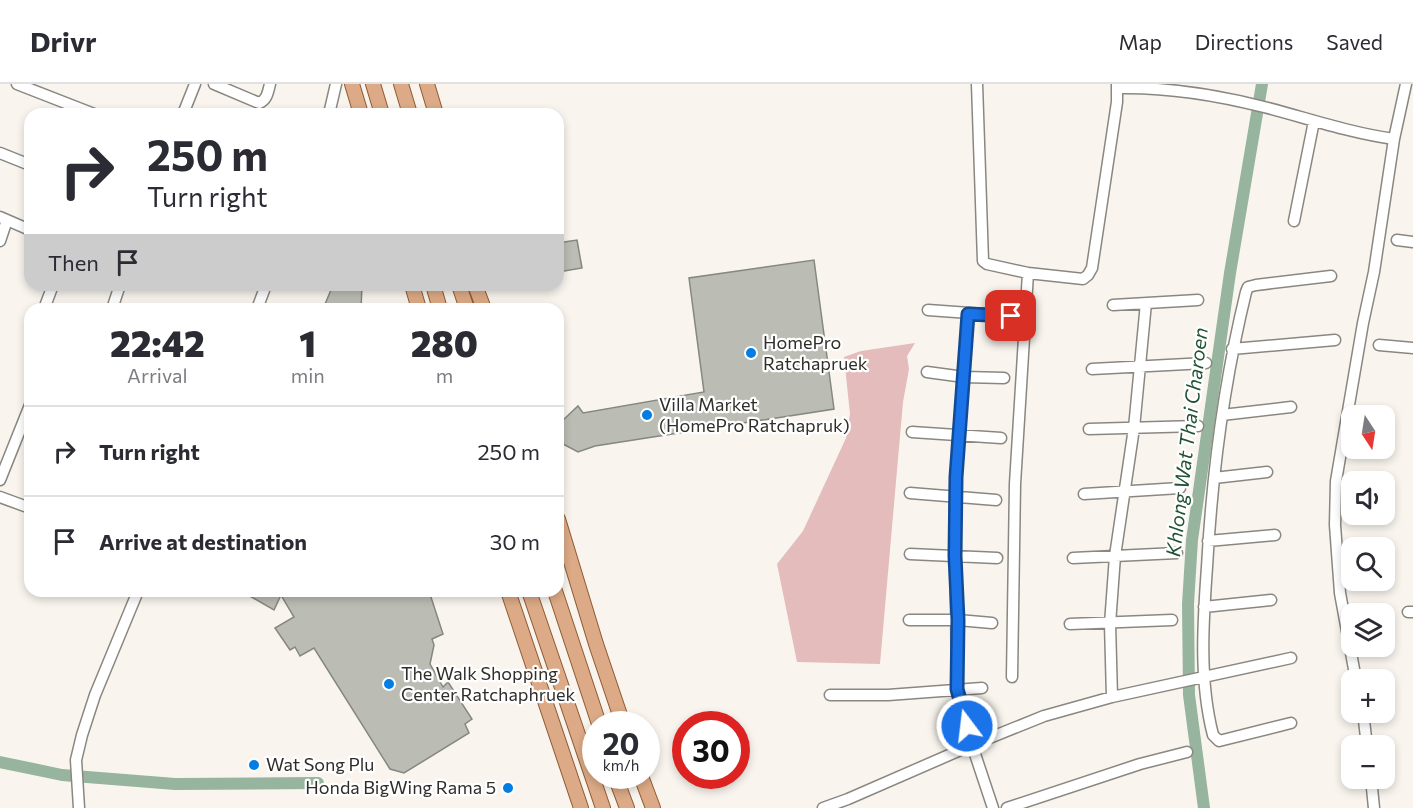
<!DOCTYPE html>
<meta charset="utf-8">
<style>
body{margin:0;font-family:Commissioner,sans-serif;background:#f7f7f7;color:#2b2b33;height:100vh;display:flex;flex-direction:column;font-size:22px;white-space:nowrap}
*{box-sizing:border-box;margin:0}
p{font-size:20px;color:#7c7c81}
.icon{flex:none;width:33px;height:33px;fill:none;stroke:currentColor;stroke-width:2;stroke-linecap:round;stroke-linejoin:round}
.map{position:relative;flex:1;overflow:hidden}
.side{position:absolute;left:24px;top:219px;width:540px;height:294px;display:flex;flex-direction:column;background:#fff;border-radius:18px;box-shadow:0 3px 9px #0003}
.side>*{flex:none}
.guide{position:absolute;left:24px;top:24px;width:540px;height:183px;border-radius:18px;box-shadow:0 3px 9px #0003;background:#fff;color:#2b2b33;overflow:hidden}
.needle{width:39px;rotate:168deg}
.controls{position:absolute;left:1341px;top:321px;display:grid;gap:12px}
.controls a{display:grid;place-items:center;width:54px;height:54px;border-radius:12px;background:#fff;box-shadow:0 3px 9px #0003;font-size:30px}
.speed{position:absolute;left:582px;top:627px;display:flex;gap:12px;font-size:30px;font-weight:700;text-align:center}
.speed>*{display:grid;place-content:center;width:78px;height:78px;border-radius:50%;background:#fff;box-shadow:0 3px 9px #0003;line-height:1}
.speed small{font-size:15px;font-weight:400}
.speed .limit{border:9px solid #d22;background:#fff;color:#111}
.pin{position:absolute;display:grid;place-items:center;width:51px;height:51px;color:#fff;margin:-26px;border-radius:12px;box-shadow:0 3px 9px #0006}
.me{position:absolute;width:66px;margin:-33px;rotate:345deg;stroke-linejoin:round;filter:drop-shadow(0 0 4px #0008)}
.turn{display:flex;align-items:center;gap:21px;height:126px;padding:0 24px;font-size:27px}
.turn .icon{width:78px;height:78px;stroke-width:2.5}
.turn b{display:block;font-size:42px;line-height:51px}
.then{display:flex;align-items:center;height:57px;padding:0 24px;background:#0003;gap:12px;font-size:22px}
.eta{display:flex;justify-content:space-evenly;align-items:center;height:102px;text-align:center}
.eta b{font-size:36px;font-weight:800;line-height:42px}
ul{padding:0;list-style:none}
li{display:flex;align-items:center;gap:18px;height:90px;padding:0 24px;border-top:2px solid #e1e1e2}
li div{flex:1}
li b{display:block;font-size:22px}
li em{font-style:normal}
header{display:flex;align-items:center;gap:36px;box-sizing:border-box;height:84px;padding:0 30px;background:#fff;border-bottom:2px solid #e1e1e2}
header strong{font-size:28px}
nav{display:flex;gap:33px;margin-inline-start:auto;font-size:21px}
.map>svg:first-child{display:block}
.forest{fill:#e3bcbb}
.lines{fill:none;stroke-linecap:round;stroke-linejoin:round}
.canal{stroke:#96b49e;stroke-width:12}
.building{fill:#bbbdb5;stroke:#858780;stroke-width:1.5}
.minor-casing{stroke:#8a8780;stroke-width:13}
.major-casing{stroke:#905a32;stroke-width:16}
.minor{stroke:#fff;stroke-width:10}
.major{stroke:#dcaa86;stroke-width:14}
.route-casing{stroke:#114b97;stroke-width:15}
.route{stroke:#1a73e8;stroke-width:10}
.poi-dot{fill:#007ee4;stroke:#fff;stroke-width:2}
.labels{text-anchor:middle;stroke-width:4.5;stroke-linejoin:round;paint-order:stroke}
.poi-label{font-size:18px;fill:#2e2d2a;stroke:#fff;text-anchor:start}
.water-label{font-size:20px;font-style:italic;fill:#225333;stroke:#fff}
</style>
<header>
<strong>Drivr</strong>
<nav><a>Map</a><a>Directions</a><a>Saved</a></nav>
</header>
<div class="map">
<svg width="1413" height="724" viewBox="0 0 1413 724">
<rect width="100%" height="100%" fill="#f9f5ee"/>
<path class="forest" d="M915 259 907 272 909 285 903 318 880 580 797 578 777 480 803 447 846 354 850 330 844 273 861 267Z"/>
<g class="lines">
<path class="canal" d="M0 678 62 691 175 700 318 699
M1204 724 1189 611 1188 520 1192 456 1230 189 1262 0"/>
</g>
<path class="building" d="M577 156 582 184 558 188V159Z
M814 176 834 325 595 362 578 368 563 360 561 338 578 322 583 329 704 308 689 194Z
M333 201H362L361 225H323Z
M241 507H429L443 550 432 555 434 561 430 580 443 603 448 598 472 635 465 640 469 649 404 689 390 685 314 564 300 572 295 563 290 566 275 544 294 533 281 511 274 526Z"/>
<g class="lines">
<g class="minor-casing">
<path id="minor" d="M17 0 94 30
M214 0 259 19C267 16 268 8 270 0
M977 0 983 177 987 180 1028 189 1083 195 1088 191 1092 184 1117 18V0
M1118 4C1166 3 1217 11 1264 23 1307 34 1350 49 1394 55
M183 30 195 0
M329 30 336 0
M0 69 30 81
M0 133 30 146
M1294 137 1314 37
M1397 156 1413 158
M0 157 7 136
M1113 221 1198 216
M44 225 53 201
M112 225 120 201
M257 225 266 201
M928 226 1011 232
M968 230 955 412 957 605 972 661 993 724
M1379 261 1413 264
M1232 265 1335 256
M1092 285 1206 279
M927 288 964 293 1004 294
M1222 331 1291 323
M1089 345 1198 342
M912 348 1001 354
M1214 394 1267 388
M0 396 30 321
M910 409 996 416
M1084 410 1180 404
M0 413 30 424
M1208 457 1275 451
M910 470 997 474
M1073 474 1177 469
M1204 523 1271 516
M1408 528H1413
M909 536H958L992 539
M1070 540 1172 536
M1012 593 1015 400 1028 189
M1356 596 1340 509 1335 441 1336 397 1363 239 1374 188 1394 55 1406 0
M830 611H888L982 604
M1112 613 1110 540 1115 472 1134 344 1146 219
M1363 628 1367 662
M1291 639 1219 657 1213 651C1199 597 1203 538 1207 483 1212 390 1224 298 1246 208L1248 203 1256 201 1331 192
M1371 694 1374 724
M79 724 76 676 82 651 95 611 138 507
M823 724 848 715 972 661 1044 632 1112 613 1291 574
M1007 724 1140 680 1187 668"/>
</g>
<g class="major-casing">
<path id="major" d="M352 0 361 30
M373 0 382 30
M401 0 410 30
M427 0 436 30
M412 201 419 225
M433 201 440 225
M459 201 467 225
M475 201 484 225
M558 435 596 560 623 640
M508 507 581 724
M529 507 603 724
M555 507 599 640
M615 692 627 724
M641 692 653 724"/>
</g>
<use href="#minor" class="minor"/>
<use href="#major" class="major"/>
</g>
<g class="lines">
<g class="route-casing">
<path id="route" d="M967 642 957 605 958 536 955 472 956 393 968 230 1011 232"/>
</g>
<use href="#route" class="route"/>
</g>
<g class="poi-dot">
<circle cx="751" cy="269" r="6"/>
<circle cx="647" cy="331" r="6"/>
<circle cx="389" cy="600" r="6"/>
<circle cx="254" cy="681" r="6"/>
<circle cx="508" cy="704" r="6"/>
</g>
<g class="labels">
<g class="poi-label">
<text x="763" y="265">HomePro<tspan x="763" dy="21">Ratchapruek</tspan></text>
<text x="659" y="327">Villa Market<tspan x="659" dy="21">(HomePro Ratchapruk)</tspan></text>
<text x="401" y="596">The Walk Shopping<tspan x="401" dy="21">Center Ratchaphruek</tspan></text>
<text x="266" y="687">Wat Song Plu</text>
<text x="496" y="710" text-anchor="end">Honda BigWing Rama 5</text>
</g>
<g class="water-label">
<text transform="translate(1187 358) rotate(-83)" y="7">Khlong Wat Thai Charoen</text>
</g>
</g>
</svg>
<div class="controls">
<a><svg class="needle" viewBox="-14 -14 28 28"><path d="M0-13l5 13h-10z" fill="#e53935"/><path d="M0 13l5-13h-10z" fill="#7c7c81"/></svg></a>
<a><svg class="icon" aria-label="sound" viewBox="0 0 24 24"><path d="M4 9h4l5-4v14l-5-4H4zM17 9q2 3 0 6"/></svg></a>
<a><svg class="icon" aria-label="search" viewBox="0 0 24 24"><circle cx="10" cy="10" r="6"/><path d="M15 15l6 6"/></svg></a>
<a><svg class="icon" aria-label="layers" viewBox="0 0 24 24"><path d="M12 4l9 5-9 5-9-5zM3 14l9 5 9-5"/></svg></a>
<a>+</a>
<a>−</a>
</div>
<div class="speed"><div>20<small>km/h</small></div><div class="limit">30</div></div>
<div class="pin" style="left:1011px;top:232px;background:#d93025"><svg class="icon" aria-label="arrive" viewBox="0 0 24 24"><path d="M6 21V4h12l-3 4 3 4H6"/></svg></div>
<svg class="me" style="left:967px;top:642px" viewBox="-20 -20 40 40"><circle r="17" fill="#1a73e8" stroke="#fff" stroke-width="3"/><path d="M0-11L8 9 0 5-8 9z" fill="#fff"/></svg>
<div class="guide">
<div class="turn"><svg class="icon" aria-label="right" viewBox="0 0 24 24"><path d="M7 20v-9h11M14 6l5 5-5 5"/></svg><div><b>250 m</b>Turn right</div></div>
<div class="then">Then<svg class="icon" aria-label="arrive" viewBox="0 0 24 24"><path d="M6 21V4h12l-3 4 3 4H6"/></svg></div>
</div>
<section class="side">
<div class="eta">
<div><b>22:42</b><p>Arrival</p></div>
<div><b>1</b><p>min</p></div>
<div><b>280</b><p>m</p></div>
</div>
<ul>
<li><svg class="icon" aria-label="right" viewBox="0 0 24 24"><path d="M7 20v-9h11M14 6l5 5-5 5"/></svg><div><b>Turn right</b></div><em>250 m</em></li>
<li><svg class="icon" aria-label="arrive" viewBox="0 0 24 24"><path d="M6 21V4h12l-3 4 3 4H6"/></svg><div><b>Arrive at destination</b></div><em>30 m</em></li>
</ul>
</section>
</div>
